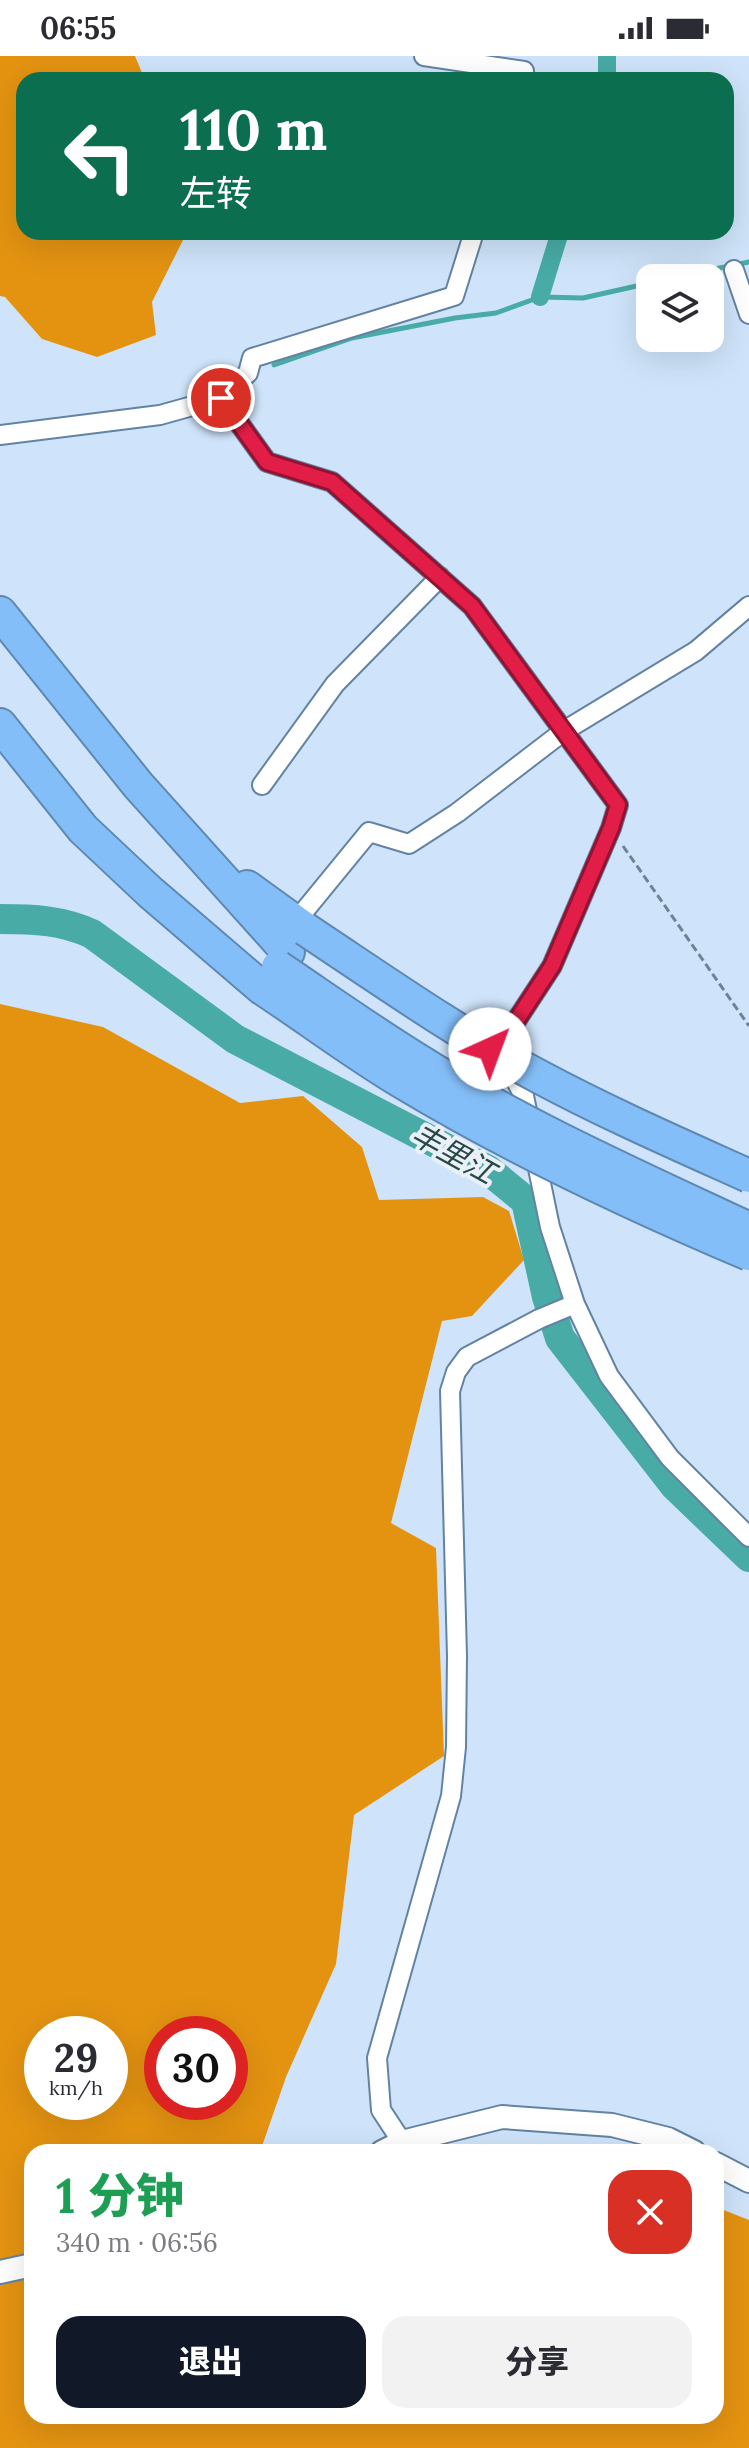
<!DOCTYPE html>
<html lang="zh">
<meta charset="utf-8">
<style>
body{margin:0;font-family:Lora,"Noto Sans SC",serif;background:#f2f2f3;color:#2b2b33;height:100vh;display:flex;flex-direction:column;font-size:30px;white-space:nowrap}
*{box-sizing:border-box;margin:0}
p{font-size:26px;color:#7c7c81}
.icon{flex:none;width:44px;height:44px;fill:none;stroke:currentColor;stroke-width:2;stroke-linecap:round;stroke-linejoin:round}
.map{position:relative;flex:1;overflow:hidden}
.sheet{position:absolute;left:24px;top:2088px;width:700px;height:280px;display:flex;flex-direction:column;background:#fff;border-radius:24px;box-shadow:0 8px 32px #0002}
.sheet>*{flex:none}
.top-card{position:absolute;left:16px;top:16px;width:718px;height:168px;border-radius:24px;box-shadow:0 8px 32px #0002;background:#0b6e4f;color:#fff;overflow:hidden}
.buttons{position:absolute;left:636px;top:208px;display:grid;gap:16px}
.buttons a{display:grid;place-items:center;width:88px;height:88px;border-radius:16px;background:#fff;box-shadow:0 8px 32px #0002;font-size:40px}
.speed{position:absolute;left:24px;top:1960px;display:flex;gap:16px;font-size:40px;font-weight:700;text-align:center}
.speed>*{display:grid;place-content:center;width:104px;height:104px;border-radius:50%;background:#fff;box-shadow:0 8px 32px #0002;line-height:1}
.speed small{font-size:20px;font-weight:400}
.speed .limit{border:12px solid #d22;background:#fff;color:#111}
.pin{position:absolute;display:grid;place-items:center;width:68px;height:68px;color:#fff;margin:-34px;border:4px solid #fff;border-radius:50%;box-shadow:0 2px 8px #0007}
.me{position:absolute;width:88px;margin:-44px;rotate:43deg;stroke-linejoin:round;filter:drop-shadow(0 0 6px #0008)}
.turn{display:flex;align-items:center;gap:28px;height:168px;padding:0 32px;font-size:36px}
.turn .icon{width:104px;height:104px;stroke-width:2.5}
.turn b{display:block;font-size:56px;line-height:68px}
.round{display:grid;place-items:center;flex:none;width:84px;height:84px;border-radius:24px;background:#f2f2f3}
.summary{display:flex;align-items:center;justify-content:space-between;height:136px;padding:0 32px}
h1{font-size:48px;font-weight:800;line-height:60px;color:#1e9e55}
.primary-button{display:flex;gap:16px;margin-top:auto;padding:16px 32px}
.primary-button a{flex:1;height:92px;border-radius:24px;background:#111827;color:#fff;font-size:32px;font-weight:800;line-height:92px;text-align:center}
.primary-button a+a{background:#f2f2f3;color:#2b2b33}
.status{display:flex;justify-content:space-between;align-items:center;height:56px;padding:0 40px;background:#fff;direction:ltr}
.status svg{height:22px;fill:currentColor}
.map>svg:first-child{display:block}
.forest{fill:#e49311;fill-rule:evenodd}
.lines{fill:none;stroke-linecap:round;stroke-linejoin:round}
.stream{stroke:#48aba5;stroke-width:5}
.canal{stroke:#48aba5;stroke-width:18}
.river{stroke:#48aba5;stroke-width:30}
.minor-casing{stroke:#6383a4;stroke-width:22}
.tertiary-casing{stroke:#6383a4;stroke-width:26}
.motorway-casing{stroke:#5d88b2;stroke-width:36}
.path{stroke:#718294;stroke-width:3;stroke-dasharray:8 4;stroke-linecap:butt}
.minor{stroke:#fff;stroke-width:18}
.tertiary{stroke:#fff;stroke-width:22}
.motorway{stroke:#84bef8;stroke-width:32}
.motorway-bridge-casing{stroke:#5d88b2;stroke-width:36;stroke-linecap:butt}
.motorway-bridge{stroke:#84bef8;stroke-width:32}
.route-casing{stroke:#92132f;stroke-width:20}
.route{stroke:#e11d48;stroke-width:14}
.labels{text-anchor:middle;stroke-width:8;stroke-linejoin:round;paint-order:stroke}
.water-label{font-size:30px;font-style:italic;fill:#294845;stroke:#e9f0f7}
</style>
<div class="status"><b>06:55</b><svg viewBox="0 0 49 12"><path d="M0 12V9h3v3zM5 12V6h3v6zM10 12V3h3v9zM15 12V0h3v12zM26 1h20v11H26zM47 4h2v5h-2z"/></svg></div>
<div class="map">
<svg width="749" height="2392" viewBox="0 0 749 2392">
<rect width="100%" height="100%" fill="#cfe4fa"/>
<path class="forest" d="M0 0H135L145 24H24V176H187L152 246 156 279 97 301 42 283 5 241 0 240Z
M0 948 103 971 240 1047 303 1040 362 1091 379 1144 483 1141 509 1155 524 1204 472 1260 442 1265 391 1467 436 1492 444 1700 354 1759 336 1908 286 2021 260 2096H32V2360H716V2151L749 2164V2392H0ZM42 1978H110V2046H42ZM162 1978H230V2046H162Z"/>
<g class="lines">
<path class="stream" d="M671 222 749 206
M274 309 352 282 455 262 496 257 540 241 583 242 650 227"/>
<path class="canal" d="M607 24V0
M540 241 560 176"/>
<path class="river" d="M0 863C33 863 62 864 92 878L235 983 488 1114 526 1145 547 1241 560 1282 675 1430 749 1501"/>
<g class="minor-casing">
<path id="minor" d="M424 0 524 15
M734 214 749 258
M221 342 267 406 332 426 472 550 618 749 611 772 552 910 516 965 490 993
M0 379 160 359 221 342 248 317 252 302 454 240 474 176
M262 729 335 628 440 521
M301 859 369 776 409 788 457 757 564 675 696 595 749 550
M517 1027 524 1040 530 1069
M535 1098 550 1171 575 1248 609 1320 670 1402 749 1481
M402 2086 381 2054 377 2002 451 1740 456 1691 457 1600 450 1335 456 1316 467 1301 539 1263 575 1248"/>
</g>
<g class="tertiary-casing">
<path id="tertiary" d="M382 2096 402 2086 502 2061 612 2069 668 2083 694 2096
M716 2108 749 2125
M0 2216 32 2209"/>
</g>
<g class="motorway-casing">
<path id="motorway" d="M0 557 138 729 288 896
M0 669 83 773 150 836 262 932
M247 831 305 873"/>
</g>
<path class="path" d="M623 790 749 970"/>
<use href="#minor" class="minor"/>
<use href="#tertiary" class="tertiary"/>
<use href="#motorway" class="motorway"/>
<g class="motorway-bridge-casing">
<path id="motorway-bridge" d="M305 873C382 924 457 977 538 1020 607 1057 678 1088 749 1120
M278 911C324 942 369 974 416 1003 521 1069 636 1120 749 1173
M262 932C309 963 355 998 404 1027 514 1093 631 1148 749 1198"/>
</g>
<use href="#motorway-bridge" class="motorway-bridge"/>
</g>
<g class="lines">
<g class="route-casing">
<path id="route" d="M221 342 267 406 332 426 472 550 618 749 611 772 552 910 516 965 490 993"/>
</g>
<use href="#route" class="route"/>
</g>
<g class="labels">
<g class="water-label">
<text transform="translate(453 1098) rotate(29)" y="10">丰里江</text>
</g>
</g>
</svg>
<div class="buttons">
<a><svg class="icon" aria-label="layers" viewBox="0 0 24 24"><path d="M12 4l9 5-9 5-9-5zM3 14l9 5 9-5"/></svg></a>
</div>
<div class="speed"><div>29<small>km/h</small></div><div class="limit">30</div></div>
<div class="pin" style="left:221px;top:342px;background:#d93025"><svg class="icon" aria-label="arrive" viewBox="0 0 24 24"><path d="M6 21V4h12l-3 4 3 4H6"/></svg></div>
<svg class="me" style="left:490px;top:993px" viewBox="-20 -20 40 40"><circle r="19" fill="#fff"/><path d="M0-13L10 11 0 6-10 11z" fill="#e11d48"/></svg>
<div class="top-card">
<div class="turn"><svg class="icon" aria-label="left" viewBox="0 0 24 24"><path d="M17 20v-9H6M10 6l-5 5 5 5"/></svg><div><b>110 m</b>左转</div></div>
</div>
<section class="sheet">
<div class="summary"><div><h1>1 分钟</h1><p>340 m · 06:56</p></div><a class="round" style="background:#d93025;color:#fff"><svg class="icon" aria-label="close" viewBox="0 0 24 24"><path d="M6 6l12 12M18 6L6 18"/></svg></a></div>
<div class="primary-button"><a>退出</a><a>分享</a></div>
</section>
</div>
